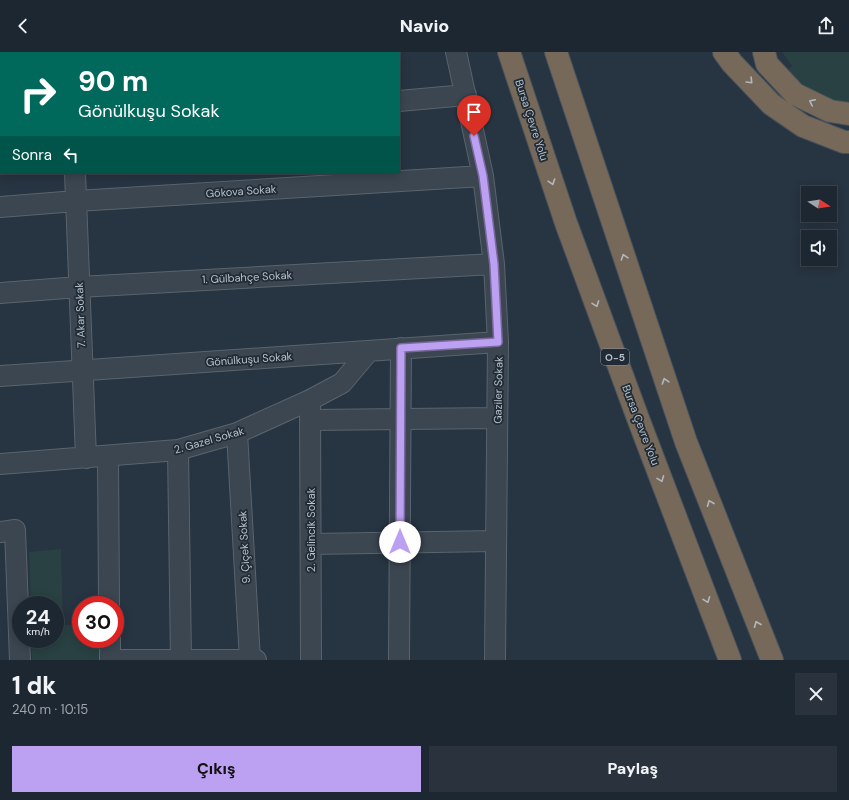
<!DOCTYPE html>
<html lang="tr">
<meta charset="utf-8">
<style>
body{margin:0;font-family:"DM Sans",sans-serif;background:#2a333d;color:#f1f3f6;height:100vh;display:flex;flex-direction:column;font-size:15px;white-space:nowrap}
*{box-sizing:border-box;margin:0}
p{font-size:13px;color:#a0a5ab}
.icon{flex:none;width:22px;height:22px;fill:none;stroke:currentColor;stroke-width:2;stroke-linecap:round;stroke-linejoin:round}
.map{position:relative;height:608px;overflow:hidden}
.drawer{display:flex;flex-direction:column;background:#1d2731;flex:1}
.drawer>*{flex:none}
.banner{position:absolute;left:0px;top:0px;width:400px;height:122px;box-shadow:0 2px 10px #0003,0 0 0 1px #3b444d;background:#00695c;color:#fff;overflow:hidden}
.needle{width:26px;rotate:102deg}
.controls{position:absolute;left:801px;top:134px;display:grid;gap:8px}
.controls a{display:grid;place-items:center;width:36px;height:36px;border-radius:0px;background:#1d2731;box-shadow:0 2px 10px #0003,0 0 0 1px #3b444d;font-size:20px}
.speed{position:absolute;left:12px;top:544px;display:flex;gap:8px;font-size:20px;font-weight:700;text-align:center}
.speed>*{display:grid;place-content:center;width:52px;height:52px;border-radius:50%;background:#1d2731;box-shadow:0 2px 10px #0003,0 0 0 1px #3b444d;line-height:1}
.speed small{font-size:10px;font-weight:400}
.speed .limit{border:6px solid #d22;background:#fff;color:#111}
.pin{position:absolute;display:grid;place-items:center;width:34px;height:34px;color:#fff;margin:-41px -17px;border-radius:50% 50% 50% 0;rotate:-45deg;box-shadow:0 0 4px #0007}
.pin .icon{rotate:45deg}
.me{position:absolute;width:44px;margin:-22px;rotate:0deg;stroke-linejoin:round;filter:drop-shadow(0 0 3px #0008)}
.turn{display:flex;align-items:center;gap:14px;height:84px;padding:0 12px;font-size:18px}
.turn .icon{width:52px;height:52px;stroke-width:2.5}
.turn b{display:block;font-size:28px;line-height:34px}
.then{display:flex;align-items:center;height:38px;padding:0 12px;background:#0003;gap:8px;font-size:15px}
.round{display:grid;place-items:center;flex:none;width:42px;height:42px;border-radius:0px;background:#2a333d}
.overview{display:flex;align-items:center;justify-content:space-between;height:68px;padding:0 12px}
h1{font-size:24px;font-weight:800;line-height:30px}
.button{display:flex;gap:8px;margin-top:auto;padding:8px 12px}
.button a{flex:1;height:46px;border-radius:0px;background:#bca0f2;color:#111;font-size:16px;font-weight:800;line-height:46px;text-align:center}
.button a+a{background:#2a333d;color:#f1f3f6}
header{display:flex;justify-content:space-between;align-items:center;height:52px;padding:0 12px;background:#1d2731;font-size:18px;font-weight:800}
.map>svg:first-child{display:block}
.green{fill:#294142}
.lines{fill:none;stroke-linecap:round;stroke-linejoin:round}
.minor-casing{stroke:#59646e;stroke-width:22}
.highway-casing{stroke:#46515b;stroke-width:24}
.minor{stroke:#3b4651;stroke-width:20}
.highway{stroke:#776959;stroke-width:22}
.oneway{stroke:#b2b8c0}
.route-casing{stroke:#7a689d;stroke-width:10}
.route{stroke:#bca0f2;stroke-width:7}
.labels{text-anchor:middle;stroke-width:3.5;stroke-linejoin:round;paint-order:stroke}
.shield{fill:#202b36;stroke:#8a949e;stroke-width:1}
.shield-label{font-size:10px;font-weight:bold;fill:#b8c1cb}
.street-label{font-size:11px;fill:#b8c1cb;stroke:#202b36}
</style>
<header><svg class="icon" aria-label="back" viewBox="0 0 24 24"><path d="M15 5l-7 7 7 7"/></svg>Navio<svg class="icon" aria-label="share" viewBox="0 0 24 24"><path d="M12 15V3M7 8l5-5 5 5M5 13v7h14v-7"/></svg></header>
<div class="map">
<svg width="849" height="608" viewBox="0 0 849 608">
<rect width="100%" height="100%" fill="#273441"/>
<path class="green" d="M782 0H849V52L827 47 803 34 788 17 792 14Z
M61 497 63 573H81V587H103V608H32V587H55V553H31L29 500Z"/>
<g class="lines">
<g class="minor-casing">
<path id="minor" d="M64 0V1
M204 0V1
M456 0 483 124 494 212 498 290 495 608
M399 49 466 43
M0 84H1
M75 121 86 406
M0 155 76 149 483 124
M0 241 79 235 494 212
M0 324 498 290
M310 348 311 608
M311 368 497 366
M237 381 250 608
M178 398 181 608
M108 404 109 553
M0 412 178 398 237 381 310 348 342 331 369 299
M0 480 15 478 20 608
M311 492 496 489
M110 587V608
M110 608H256
M399 608 401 296"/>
</g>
<g class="highway-casing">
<path id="highway" d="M509 0 566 171 639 369 730 608
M556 0 686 390 772 608
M724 0 732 11 771 52 803 74 844 90H849
M764 0 767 12 795 42 830 59 849 62"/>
</g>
<use href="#minor" class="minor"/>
<use href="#highway" class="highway"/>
</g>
<defs><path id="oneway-chevron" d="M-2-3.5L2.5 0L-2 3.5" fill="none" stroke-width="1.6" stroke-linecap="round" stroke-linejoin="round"/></defs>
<g class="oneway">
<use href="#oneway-chevron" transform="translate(750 29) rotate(46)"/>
<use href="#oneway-chevron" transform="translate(812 50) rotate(-154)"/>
<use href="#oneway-chevron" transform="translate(552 130) rotate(72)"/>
<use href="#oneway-chevron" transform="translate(624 205) rotate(-108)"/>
<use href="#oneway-chevron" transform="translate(596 252) rotate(70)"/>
<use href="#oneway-chevron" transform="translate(665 329) rotate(-108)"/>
<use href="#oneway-chevron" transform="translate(661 427) rotate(69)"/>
<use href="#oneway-chevron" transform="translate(710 451) rotate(-112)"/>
<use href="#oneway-chevron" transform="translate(707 548) rotate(69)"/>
<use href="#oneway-chevron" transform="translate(757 572) rotate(-112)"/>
</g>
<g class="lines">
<g class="route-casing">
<path id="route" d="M400 490 401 296 498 290 494 212 483 124 474 84"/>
</g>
<use href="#route" class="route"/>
</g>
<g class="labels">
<rect class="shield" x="601" y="297" width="28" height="16" rx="3"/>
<g class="shield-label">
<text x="615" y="309">O-5</text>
</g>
<g class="street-label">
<text transform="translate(532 68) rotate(72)" y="4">Bursa Çevre Yolu</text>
<text transform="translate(241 139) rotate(-4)" y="4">Gökova Sokak</text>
<text transform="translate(247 225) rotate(-3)" y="4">1. Gülbahçe Sokak</text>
<text transform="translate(80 263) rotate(-92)" y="4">7. Akar Sokak</text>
<text transform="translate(249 307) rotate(-4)" y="4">Gönülkuşu Sokak</text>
<text transform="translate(498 338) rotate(-89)" y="4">Gaziler Sokak</text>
<text transform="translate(641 373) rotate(69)" y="4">Bursa Çevre Yolu</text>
<text transform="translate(209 388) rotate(-16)" y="4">2. Gazel Sokak</text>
<text transform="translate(311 478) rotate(-90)" y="4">2. Gelincik Sokak</text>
<text transform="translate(244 495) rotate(-93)" y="4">9. Çiçek Sokak</text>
</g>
</g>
</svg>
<div class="controls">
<a><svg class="needle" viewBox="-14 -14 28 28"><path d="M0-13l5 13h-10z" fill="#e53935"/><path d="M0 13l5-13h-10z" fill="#a0a5ab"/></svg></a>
<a><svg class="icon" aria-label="sound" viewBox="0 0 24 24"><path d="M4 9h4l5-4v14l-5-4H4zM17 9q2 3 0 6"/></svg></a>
</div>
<div class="speed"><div>24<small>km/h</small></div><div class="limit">30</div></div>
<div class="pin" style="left:474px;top:84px;background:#d93025"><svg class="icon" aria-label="arrive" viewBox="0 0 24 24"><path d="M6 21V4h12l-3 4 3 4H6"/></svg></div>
<svg class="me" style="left:400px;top:490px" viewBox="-20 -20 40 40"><circle r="19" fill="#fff"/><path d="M0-13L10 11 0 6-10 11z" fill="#bca0f2"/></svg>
<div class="banner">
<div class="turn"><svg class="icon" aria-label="right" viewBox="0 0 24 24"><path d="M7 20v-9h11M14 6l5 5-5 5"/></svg><div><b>90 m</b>Gönülkuşu Sokak</div></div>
<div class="then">Sonra<svg class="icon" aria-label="left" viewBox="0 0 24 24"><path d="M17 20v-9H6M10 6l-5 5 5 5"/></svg></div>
</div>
</div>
<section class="drawer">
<div class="overview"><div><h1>1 dk</h1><p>240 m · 10:15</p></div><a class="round"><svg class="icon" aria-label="close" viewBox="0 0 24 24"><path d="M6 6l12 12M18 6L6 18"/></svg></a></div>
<div class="button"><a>Çıkış</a><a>Paylaş</a></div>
</section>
